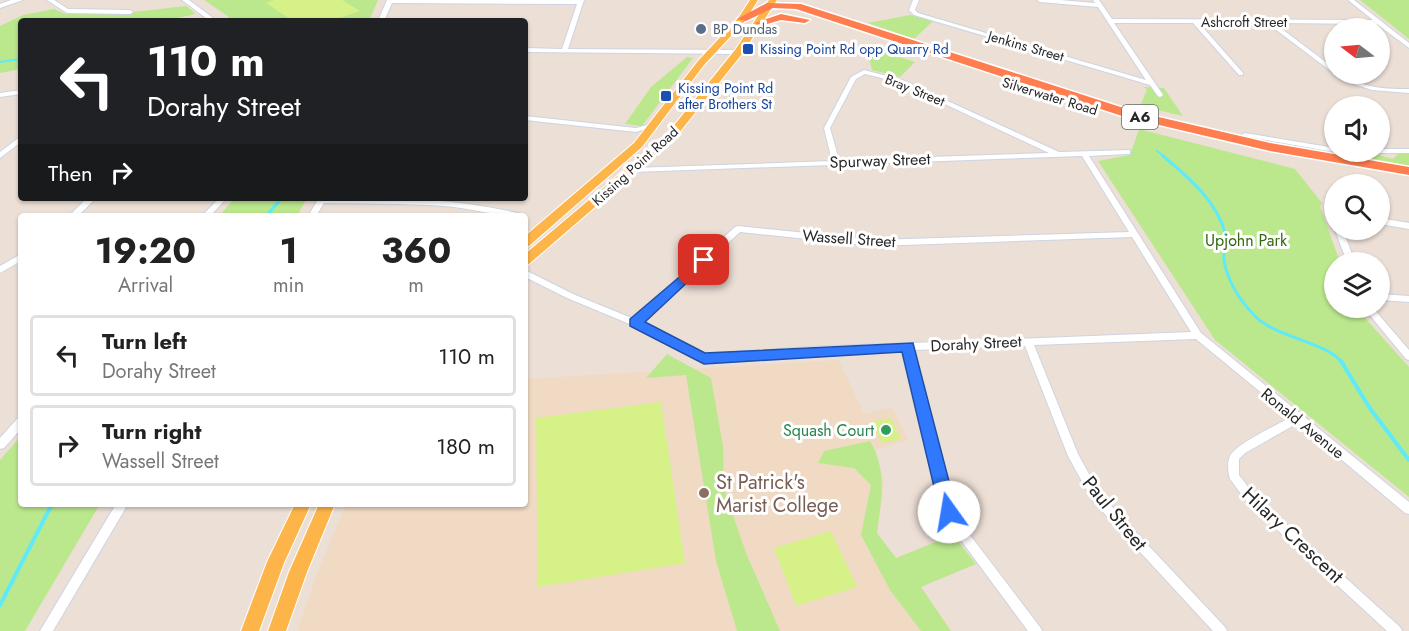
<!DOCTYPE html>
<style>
body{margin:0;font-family:Jost,sans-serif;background:#f6f6f6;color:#222;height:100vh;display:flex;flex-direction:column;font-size:22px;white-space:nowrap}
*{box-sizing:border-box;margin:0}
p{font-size:20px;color:#767676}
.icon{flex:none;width:33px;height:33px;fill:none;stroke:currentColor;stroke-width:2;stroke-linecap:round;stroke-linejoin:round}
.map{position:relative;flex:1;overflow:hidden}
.panel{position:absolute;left:18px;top:213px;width:510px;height:294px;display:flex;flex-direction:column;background:#fff;border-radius:6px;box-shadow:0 2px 4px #0004}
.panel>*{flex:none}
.banner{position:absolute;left:18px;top:18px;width:510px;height:183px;border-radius:6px;box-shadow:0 2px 4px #0004;background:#202124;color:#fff;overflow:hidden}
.needle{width:39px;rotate:286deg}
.fabs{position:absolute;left:1324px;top:18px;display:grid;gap:12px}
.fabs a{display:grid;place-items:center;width:66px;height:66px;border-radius:50%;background:#fff;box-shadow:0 2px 4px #0004;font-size:30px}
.pin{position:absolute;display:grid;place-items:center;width:51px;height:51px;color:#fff;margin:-26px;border-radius:12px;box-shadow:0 3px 9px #0006}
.me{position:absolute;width:66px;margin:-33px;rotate:347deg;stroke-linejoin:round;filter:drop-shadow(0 0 4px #0008)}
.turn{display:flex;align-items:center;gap:21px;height:126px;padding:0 30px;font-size:27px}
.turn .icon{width:78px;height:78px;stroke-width:2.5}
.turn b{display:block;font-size:42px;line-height:51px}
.then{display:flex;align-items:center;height:57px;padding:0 30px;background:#0003;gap:12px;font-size:22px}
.eta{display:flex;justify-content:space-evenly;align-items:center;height:102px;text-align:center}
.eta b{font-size:36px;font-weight:700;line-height:42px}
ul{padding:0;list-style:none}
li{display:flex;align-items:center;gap:18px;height:81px;margin:0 12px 9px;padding:0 18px;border:3px solid #e0e0e0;border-radius:6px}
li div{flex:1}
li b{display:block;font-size:22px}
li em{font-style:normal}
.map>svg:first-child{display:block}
.education{fill:#f0dac3}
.green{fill:#bbe88d}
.pitch{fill:#d6f187}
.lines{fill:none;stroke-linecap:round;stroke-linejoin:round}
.stream-far2{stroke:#5eeaf9;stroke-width:2}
.stream-far1{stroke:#5eeaf9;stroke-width:3}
.stream{stroke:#5eeaf9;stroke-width:4}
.street-casing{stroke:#ccd4e2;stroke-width:2}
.secondary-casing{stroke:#ccd4e2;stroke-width:2}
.primary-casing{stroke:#fff;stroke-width:2}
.highway-casing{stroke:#fff;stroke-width:3}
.street{fill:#fff;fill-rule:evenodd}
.secondary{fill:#fff;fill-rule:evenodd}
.primary{fill:#fdb54a;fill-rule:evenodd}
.highway{fill:#ff7d4e;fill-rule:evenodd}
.route{fill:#3079ff;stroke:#1f4fa6;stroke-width:1.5}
.service-dot{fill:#5c6f8a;stroke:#fff;stroke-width:2}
.transit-dot{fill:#1a4fb4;stroke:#fff;stroke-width:2}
.leisure-dot{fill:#2e9e5b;stroke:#fff;stroke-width:2}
.education-dot{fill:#8d6e63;stroke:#fff;stroke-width:2}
.labels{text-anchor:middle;stroke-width:6;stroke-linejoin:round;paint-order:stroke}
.far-street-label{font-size:14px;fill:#272727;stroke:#fff}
.far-service-label{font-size:14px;fill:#4e5e75;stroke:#fff;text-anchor:start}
.far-transit-label{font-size:14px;fill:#164399;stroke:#fff;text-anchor:start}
.shield{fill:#fff;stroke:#686868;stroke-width:1.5}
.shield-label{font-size:15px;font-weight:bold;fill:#272727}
.street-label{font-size:16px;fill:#272727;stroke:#fff}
.park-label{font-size:16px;fill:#336912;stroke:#fff}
.leisure-label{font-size:16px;fill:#27864d;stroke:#fff;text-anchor:end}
.near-education-label{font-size:20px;fill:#785e54;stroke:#fff;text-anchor:start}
.near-street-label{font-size:20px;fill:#272727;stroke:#fff}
</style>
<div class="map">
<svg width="1409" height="631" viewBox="0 0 1409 631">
<rect width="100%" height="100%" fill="#ecdfd6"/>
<path class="education" d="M839 360 864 414 892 407 908 440 875 450 884 482 877 533 951 631H297L317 574 346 504H525V379Z"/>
<path class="green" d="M204 0H378L369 21H224L229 17Z
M1360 0H1409V39Z
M186 6 196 14 163 21H21V69L0 73V26L23 15 54 9 66 14H132L133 12Z
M910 15 933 21 914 39 868 23Z
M866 46 915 62 900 77 872 70Z
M687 57 693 58 642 126 625 124 651 87Z
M1144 87 1164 88 1183 116 1140 106 1147 90Z
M1139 129 1295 169 1322 203 1320 207 1340 262H1335V308H1356L1409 367V497L1215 340 1098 161 1130 155Z
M1343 153H1371L1393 159 1398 154H1409V166Z
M235 198H307L297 216H219Z
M667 354 711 378 723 446 724 489 746 553 780 631H737L716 561 686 375 646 378Z
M21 436V504H100L25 631H0V460Z
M870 441C888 471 881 501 877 533L896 558 953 535 976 564 921 587 951 631H921L890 590 861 535 871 485 854 468 818 463 824 451Z"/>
<path class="pitch" d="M274 0H342L360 11 331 21H293L266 3Z
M661 402 685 563 538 587 536 418Z
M891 418 901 439 882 443 872 422Z
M831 531 857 587 796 606 774 548Z"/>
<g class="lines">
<path class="stream-far2" d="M0 62 21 59
M1157 151 1165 157"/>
<path class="stream-far1" d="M1163 156C1187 176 1217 201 1225 233 1227 242 1223 252 1224 261 1228 281 1240 301 1255 316 1274 337 1330 343 1342 363
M266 216 282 198"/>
<path class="stream" d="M1341 361 1369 407 1409 460
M0 605 52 504"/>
<g class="street-casing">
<path id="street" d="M47 0H54L68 9 130 10 133 12 130 14 67 13Z
M182 0H189L217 21H210Z
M387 0H584L568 49 739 50 742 52 739 54 525 52V48L562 49 577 4 392 3 384 21H378Z
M913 0H919L915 10 918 13 1146 80 1098 7 1040 2 1037 0H1060L1095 3 1093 0H1099L1112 19 1373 20 1348 0H1354L1409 43V48L1377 24 1274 23 1335 69V74C1345 74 1356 82 1366 85 1380 89 1395 89 1409 89V93L1372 90 1344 81 1267 23H1199L1243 73V75H1239L1193 23H1114L1163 95 1160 97 1158 96 1150 85 914 15 909 10Z
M864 70 902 80 1059 152 1130 150V154H1127L1089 156 1201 333 1409 502V514L1405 513 1298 423 1245 453 1239 459V475L1255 496 1400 627 1402 631H1387L1247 502 1230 479C1228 473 1227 462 1230 456 1236 444 1277 425 1291 417L1196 339 1034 345 1078 454 1100 494 1225 627 1227 631H1213L1092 500 1068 456 1025 346 914 350 957 518 1040 627 1042 631H1028L946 520 904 351 810 355 703 362 632 325 567 298 525 277V270L573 294 634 319 735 227 738 226 875 240 1129 232 1082 156 633 172 629 170 633 168 832 161 824 128 851 77ZM865 74 898 82 1049 153 839 160 830 128 856 79ZM740 232 875 246 1132 237 1191 332 810 347 704 354 642 322Z
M21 90V94L0 97V93Z
M525 116 636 128 655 123 658 125 636 132 525 120Z
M1245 133 1335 148V152H1338H1335L1243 136 1241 135Z
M21 136V142L0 158V152Z
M1380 149H1409V153H1377V152H1380Z
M87 198H96L78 216H69Z
M219 198H227L210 216H202Z
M319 198C385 198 455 197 521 214L522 216C496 216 470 208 444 206 404 203 364 204 324 203L316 216H308Z
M1380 218 1409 223V229L1380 224Z
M1335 230H1343L1355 262H1347Z
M21 254V261L0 273V266Z
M1380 294 1409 296V302L1380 300Z
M1364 308H1373L1409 350V360L1406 359Z
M21 418V429L4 448 0 449V438L17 419Z
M116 504H128L53 631H40Z"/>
</g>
<g class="secondary-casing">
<path id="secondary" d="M11 0H23L0 8V4Z"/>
</g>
<g class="primary-casing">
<path id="primary" d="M750 0H758L745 21 704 65 642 147 529 246 525 247V236L634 143 698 61 739 17Z
M769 0H777L742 54 675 138 529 264 525 265V254L667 134 735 50Z
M295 504H311L284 563 259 631H241L267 562Z
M319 504H335L307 572 286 631H268L289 572Z"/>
</g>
<g class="highway-casing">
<path id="highway" d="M767 3 801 4 1133 111 1270 143 1409 167V175L1270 151 1125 117 796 9 773 8 746 21 737 19Z
M781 14 810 20 805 23 781 20 760 26 755 23Z"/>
</g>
<use href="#street" class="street"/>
<use href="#secondary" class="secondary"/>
<use href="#primary" class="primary"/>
<use href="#highway" class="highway"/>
</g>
<path class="route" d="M704 256 708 257V263L645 322 705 353 913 343 957 512 955 518 949 520 943 518 940 512 902 352 704 364 630 326V319Z"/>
<circle class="service-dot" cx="701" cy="29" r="6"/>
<g class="transit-dot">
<rect x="742" y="43" width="12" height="12" rx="3"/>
<rect x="660" y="90" width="12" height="12" rx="3"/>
</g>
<circle class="leisure-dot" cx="886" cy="430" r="6"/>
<circle class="education-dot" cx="704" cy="493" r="6"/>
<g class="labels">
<g class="far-street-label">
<text x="1244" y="27">Ashcroft Street</text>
<text transform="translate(1026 46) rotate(16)" y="5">Jenkins Street</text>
<text transform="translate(915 90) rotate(22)" y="5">Bray Street</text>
<text transform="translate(1050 96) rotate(17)" y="5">Silverwater Road</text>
<text transform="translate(635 166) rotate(-42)" y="5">Kissing Point Road</text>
</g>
<g class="far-service-label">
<text x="713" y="34">BP Dundas</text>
</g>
<g class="far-transit-label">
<text x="760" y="54">Kissing Point Rd opp Quarry Rd</text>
<text x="678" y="93">Kissing Point Rd<tspan x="678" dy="16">after Brothers St</tspan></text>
</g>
<rect class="shield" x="1122" y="105" width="36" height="24" rx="4.5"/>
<g class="shield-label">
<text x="1140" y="122">A6</text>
</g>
<g class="street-label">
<text transform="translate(880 160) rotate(-2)" y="6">Spurway Street</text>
<text transform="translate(849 238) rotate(4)" y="6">Wassell Street</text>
<text transform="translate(976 343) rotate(-3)" y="6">Dorahy Street</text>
<text transform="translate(1303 423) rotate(39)" y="6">Ronald Avenue</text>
</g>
<g class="park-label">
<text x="1246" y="246">Upjohn Park</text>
</g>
<g class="leisure-label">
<text x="874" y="436">Squash Court</text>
</g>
<g class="near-education-label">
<text x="716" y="489">St Patrick's<tspan x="716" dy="23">Marist College</tspan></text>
</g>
<g class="near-street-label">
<text transform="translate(1115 513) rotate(51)" y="7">Paul Street</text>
<text transform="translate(1293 535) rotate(43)" y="7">Hilary Crescent</text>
</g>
</g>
</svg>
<div class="fabs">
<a><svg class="needle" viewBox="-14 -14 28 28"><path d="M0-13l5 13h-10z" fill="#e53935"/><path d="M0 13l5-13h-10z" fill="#767676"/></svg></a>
<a><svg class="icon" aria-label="sound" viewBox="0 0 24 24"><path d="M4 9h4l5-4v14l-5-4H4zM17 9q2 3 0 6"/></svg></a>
<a><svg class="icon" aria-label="search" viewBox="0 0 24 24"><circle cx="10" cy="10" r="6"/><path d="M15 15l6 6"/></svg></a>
<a><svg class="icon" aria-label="layers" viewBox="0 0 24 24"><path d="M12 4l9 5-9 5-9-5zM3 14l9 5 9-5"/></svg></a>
</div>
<div class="pin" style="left:704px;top:260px;background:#d93025"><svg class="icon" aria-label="arrive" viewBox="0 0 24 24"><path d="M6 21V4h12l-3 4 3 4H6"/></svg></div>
<svg class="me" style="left:949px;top:512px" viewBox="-20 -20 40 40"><circle r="19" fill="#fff"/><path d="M0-13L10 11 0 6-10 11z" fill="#3079ff"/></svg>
<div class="banner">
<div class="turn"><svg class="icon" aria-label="left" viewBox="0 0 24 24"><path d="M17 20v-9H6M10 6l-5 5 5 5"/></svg><div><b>110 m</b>Dorahy Street</div></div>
<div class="then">Then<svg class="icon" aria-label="right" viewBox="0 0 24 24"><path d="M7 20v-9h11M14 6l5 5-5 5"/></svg></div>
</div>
<section class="panel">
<div class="eta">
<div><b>19:20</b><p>Arrival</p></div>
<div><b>1</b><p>min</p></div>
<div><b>360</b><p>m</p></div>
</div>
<ul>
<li><svg class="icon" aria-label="left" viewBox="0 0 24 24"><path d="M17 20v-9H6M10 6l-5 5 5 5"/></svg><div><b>Turn left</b><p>Dorahy Street</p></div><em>110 m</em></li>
<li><svg class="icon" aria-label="right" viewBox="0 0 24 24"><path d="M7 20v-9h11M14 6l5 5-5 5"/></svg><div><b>Turn right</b><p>Wassell Street</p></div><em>180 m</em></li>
</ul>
</section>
</div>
